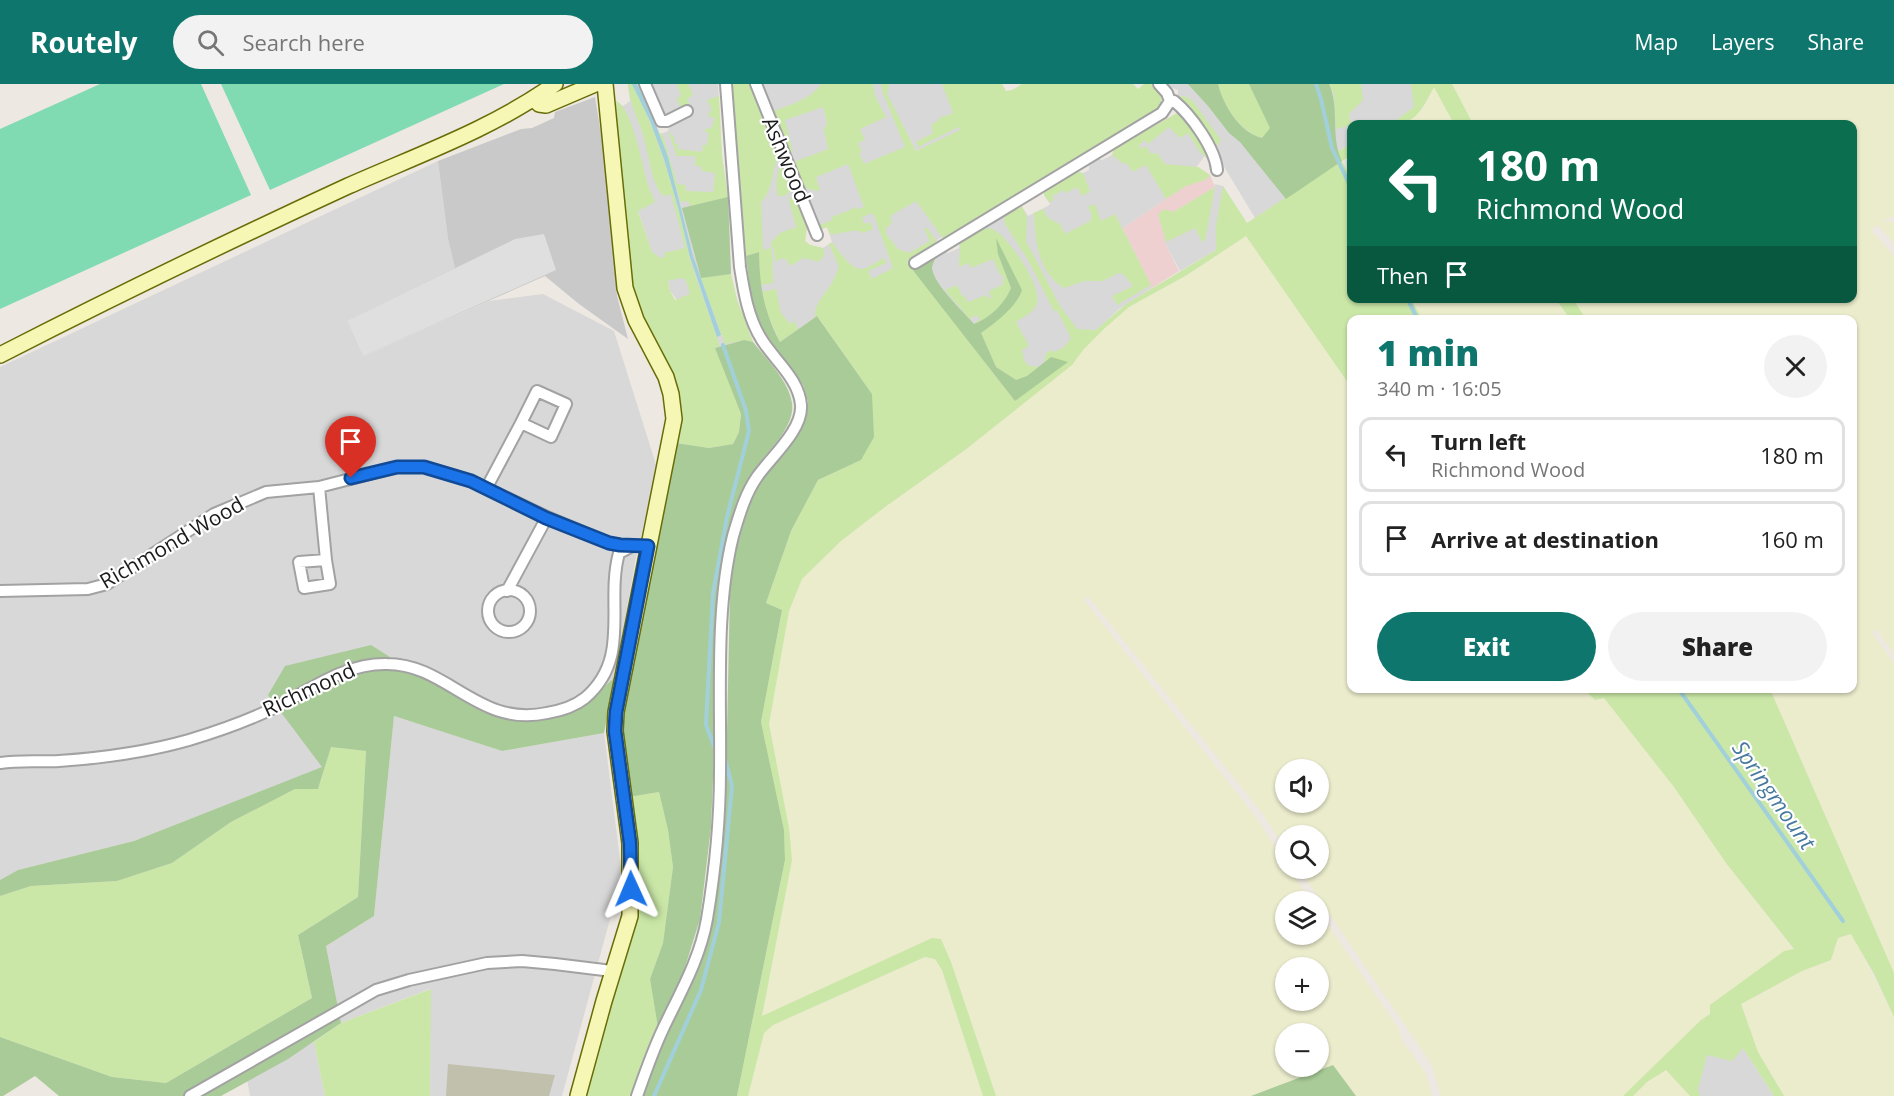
<!DOCTYPE html>
<meta charset="utf-8">
<style>
body{margin:0;font-family:"Open Sans",sans-serif;background:#f2f2f2;color:#222;height:100vh;display:flex;flex-direction:column;font-size:22px;white-space:nowrap}
*{box-sizing:border-box;margin:0}
p{font-size:20px;color:#767676}
.icon{flex:none;width:33px;height:33px;fill:none;stroke:currentColor;stroke-width:2;stroke-linecap:round;stroke-linejoin:round}
.map{position:relative;flex:1;overflow:hidden}
.drawer{position:absolute;left:1347px;top:231px;width:510px;height:378px;display:flex;flex-direction:column;background:#fff;border-radius:12px;box-shadow:0 2px 4px #0004}
.drawer>*{flex:none}
.top-card{position:absolute;left:1347px;top:36px;width:510px;height:183px;border-radius:12px;box-shadow:0 2px 4px #0004;background:#0b6e4f;color:#fff;overflow:hidden}
.tools{position:absolute;left:1275px;top:675px;display:grid;gap:12px}
.tools a{display:grid;place-items:center;width:54px;height:54px;border-radius:50%;background:#fff;box-shadow:0 2px 4px #0004;font-size:30px}
.pin{position:absolute;display:grid;place-items:center;width:51px;height:51px;color:#fff;margin:-62px -26px;border-radius:50% 50% 50% 0;rotate:-45deg;box-shadow:0 0 6px #0007}
.pin .icon{rotate:45deg}
.me{position:absolute;width:66px;margin:-33px;rotate:359deg;stroke-linejoin:round;filter:drop-shadow(0 0 4px #0008)}
.turn{display:flex;align-items:center;gap:21px;height:126px;padding:0 30px;font-size:27px}
.turn .icon{width:78px;height:78px;stroke-width:2.5}
.turn b{display:block;font-size:42px;line-height:51px}
.then{display:flex;align-items:center;height:57px;padding:0 30px;background:#0003;gap:12px;font-size:22px}
.round{display:grid;place-items:center;flex:none;width:63px;height:63px;border-radius:32px;background:#f2f2f2}
.headline{display:flex;align-items:center;justify-content:space-between;height:102px;padding:0 30px}
h1{font-size:36px;font-weight:800;line-height:45px;color:#0f766e}
.button{display:flex;gap:12px;margin-top:auto;padding:12px 30px}
.button a{flex:1;height:69px;border-radius:36px;background:#0f766e;color:#fff;font-size:24px;font-weight:800;line-height:69px;text-align:center}
.button a+a{background:#f2f2f2;color:#222}
ul{padding:0;list-style:none}
li{display:flex;align-items:center;gap:18px;height:75px;margin:0 12px 9px;padding:0 18px;border:3px solid #e0e0e0;border-radius:12px}
li div{flex:1}
li b{display:block;font-size:22px}
li em{font-style:normal}
header{display:flex;align-items:center;gap:36px;box-sizing:border-box;height:84px;padding:0 30px;background:#0f766e;color:#fff}
header strong{font-size:28px}
nav{display:flex;gap:33px;margin-inline-start:auto;font-size:21px}
.search{width:420px;height:54px;background:#f2f2f2;display:flex;align-items:center;gap:15px;box-sizing:border-box;padding:0 21px;border-radius:33px;color:#767676;font-size:22px}
.map>svg:first-child{display:block}
.residential{fill:#d9d8d8}
.commercial{fill:#eed0d0}
.religious{fill:#c9c9c9}
.construction{fill:#c1c0ad}
.farmland{fill:#ebeccc;fill-rule:evenodd}
.grass{fill:#cae7a7;fill-rule:evenodd}
.forest{fill:#a9cb97}
.pitch{fill:#80dbb3}
.parking{fill:#dfdfdf}
.water{fill:#a2d0da}
.lines{fill:none;stroke-linecap:round;stroke-linejoin:round}
.stream{stroke:#a2d0da;stroke-width:4}
.street-casing{stroke:#a2a2a2;stroke-width:14}
.secondary-casing{stroke:#686d07;stroke-width:18}
.street{stroke:#fff;stroke-width:10}
.secondary{stroke:#f7f7b5;stroke-width:15}
.route-casing{stroke:#114b97;stroke-width:15}
.route{stroke:#1a73e8;stroke-width:10}
.labels{text-anchor:middle;stroke-width:4.5;stroke-linejoin:round;paint-order:stroke}
.street-label{font-size:21px;fill:#1b1b1b;stroke:#fff}
.water-label{font-size:22px;font-style:italic;fill:#4879a0;stroke:#fff}
</style>
<header>
<strong>Routely</strong>
<div class="search"><svg class="icon" aria-label="search" viewBox="0 0 24 24"><circle cx="10" cy="10" r="6"/><path d="M15 15l6 6"/></svg>Search here</div>
<nav><a>Map</a><a>Layers</a><a>Share</a></nav>
</header>
<div class="map">
<svg width="1894" height="1012" viewBox="0 0 1894 1012">
<rect width="100%" height="100%" fill="#ede8e1"/>
<path class="residential" d="M628 0H637L660 50 668 47 669 42 693 29 689 21 664 31 649 0H718L722 72 728 113 731 190 737 216 753 258 744 256 715 264 670 207 668 196 652 169 638 126 618 38 616 17 623 22 630 17Z
M763 0H956L974 40 916 67 907 49 947 155 942 153 937 156 935 161 854 206 780 258 765 224 761 208 755 71 774 62 806 140 805 157 810 161 823 164 832 158 827 143 822 145Z
M1163 0H1427L1414 23 1395 38 1391 40H1352L1351 60 1337 68 1342 77 1255 134 1214 66 1178 13V6Z
M1176 30 1207 69 1188 94 1184 103 1123 144 1152 204 1119 225 1077 265 1015 317 912 185 942 166 948 169 959 164 960 159 1021 121 1028 132 1048 122 1050 120 1044 111 1073 87 1083 89 1089 86V78L1096 74 1102 76 1112 71 1114 65Z
M438 77 448 155 455 184 347 237 364 272 489 217 543 210 614 247 657 384 636 473 615 593 578 626 501 633 412 587 323 683 134 757 18 786 0 796V283Z
M1215 100 1223 102 1246 139 1216 166 1180 187 1166 161 1158 130 1165 125 1173 128 1215 103Z
M394 632 502 667 604 649 622 791 562 1012H430V905L341 939 326 862 374 832Z
M1701 936 1743 964 1774 1012H1690Z
M314 958 325 1012H250L247 995Z"/>
<path class="commercial" d="M1198 83 1210 91 1215 103 1173 128 1162 140 1166 161 1179 187 1152 204 1123 144 1184 103Z"/>
<path class="religious" d="M595 13 605 75 617 212 628 255 579 220 545 192 363 272 347 237 455 184 448 155 438 77 521 45 532 44 554 34 555 28Z"/>
<path class="construction" d="M448 980 555 991 549 1012H446Z"/>
<path class="farmland" d="M1452 0H1894V132L1885 136 1887 139 1894 136V160L1878 141 1871 146 1894 172V570L1876 545 1872 548 1894 579V889L1770 605 1852 604V236L1586 235 1573 215 1852 214V40H1473Z
M1434 3 1454 40H1404L1423 25Z
M1246 152 1351 303 1352 604H1584L1595 616 1604 614 1674 703 1726 779 1794 866 1701 936 1660 978 1690 1012H1441L1432 981 1299 785 1318 784V752H1286L1285 764 1262 729 1088 512 1084 516 1255 732 1285 779 1286 784 1289 785 1311 817 1286 818V850H1318L1319 828 1399 945 1402 957 1426 989 1432 1012H1356L1333 981 1251 1012H996L951 878 941 855 762 932 792 776 789 744 769 640 789 527 802 495 841 457 885 423 965 366 1072 281 1083 266 1105 244 1129 223 1187 191ZM1286 686H1318V718H1286ZM1286 884H1318V916H1286ZM1286 950H1318V982H1286Z
M1411 215H1556L1570 235H1422Z
M1852 850 1894 933V1012H1784L1758 968 1741 920 1802 887 1831 876 1838 854Z
M925 873 935 875 942 886 983 1012H748L764 949 773 941Z"/>
<path class="grass" d="M628 0H632C652 38 666 79 677 121 682 138 685 157 690 175 699 204 710 233 720 262L715 263 741 330 739 348 733 360 709 364 677 359 680 326 630 201 620 97 616 17C632 23 643 84 648 101 650 107 653 113 655 118L638 127 652 168 660 174 665 173 664 169 685 164 671 110 663 112C650 96 650 74 644 54 639 36 629 20 628 0ZM685 194 690 210 675 216 670 207 668 196Z
M677 0H688L693 11 687 15 690 21 681 25 677 14 681 12Z
M731 0H750L778 73C771 89 773 107 761 118L763 166 771 164V158L780 149 796 143 789 116 794 110 807 144 805 157 810 161 823 164C826 171 824 173 818 178L810 175 807 176 805 173 790 182 787 176 782 174 775 178 774 163 772 164 773 199 760 201 759 168 746 172Z
M821 0H873L875 12 886 33 860 45 865 56 858 59 862 68 859 69 864 80 905 63 883 9 881 0H889L887 10 916 67 960 46 959 43 918 63 916 58 933 49 931 41 939 36V34L953 29 942 0H1002L1006 7 1012 6 1022 0H1133L1138 5 1144 0H1151L1161 11 1162 21 1159 25 947 155 942 153 916 117 890 132 892 139 886 144V150L898 165 909 169 930 157 924 144H927L936 156 935 161 907 178 1015 317 1051 273 1044 279 1046 269 1052 266 1055 268 1064 263 1071 254 1057 226 1054 227 1028 176 1005 140 1004 134 1007 130 1021 121 1027 133 1026 157 1060 222 1077 245 1096 246 1126 220 1216 166V142L1223 102 1247 139 1341 77 1337 68 1351 60V71L1342 77 1351 96 1352 214 1411 215 1422 235 1352 236 1351 303 1246 152 1187 191 1129 223 1105 244 1083 266 1072 281 965 366 885 423 841 457 802 495 789 527 769 640 789 744 792 776 762 932 932 854 941 855 951 878 996 1012H983L942 886 935 875 925 873 773 941 764 949 748 1012H737L785 776 784 746 761 638 782 526 766 519 791 447 818 396 861 376 872 310 818 233 815 234C814 220 823 213 830 202 834 196 836 189 839 183L829 160 832 158C838 166 850 185 861 185 868 185 878 177 884 174L886 179 868 187 872 195 893 184 873 129 862 133 864 140 870 138 873 145 863 149C855 143 841 151 830 150L827 143 822 145 820 141 832 136V133L857 123 858 125 864 123 848 80 816 93 820 106 817 107 805 104 794 78 828 65 824 46 827 39 823 23 785 36 793 68 790 70 774 27C790 21 811 15 821 0Z
M1218 0H1249L1271 45 1262 54C1240 48 1223 21 1218 0Z
M1329 0H1361L1363 16 1349 30 1351 41 1336 45 1334 10Z
M1411 0H1452L1473 40H1454L1434 3C1423 23 1417 41 1391 40L1414 23Z
M719 12 722 72 728 113 690 122 688 117 681 118 659 50 662 49 677 100 685 101 686 107 713 108 715 89 702 87 701 82H695V72H677L668 47 674 53V59L678 60 677 65 702 68 703 61H707L709 49 705 48 706 44 711 45 715 34 708 32 709 28 712 26 707 16Z
M1184 12 1192 16 1221 56 1214 66 1178 13Z
M1179 28 1206 60 1211 78 1200 68 1188 49 1180 54 1169 43 1148 60 1145 56 1139 61 1141 65 1146 62 1151 70 1157 69 1165 80 1198 83 1210 91 1207 95 1184 103 1166 115 1146 81 1132 88 1128 80 1122 79 1112 71 1114 65Z
M781 80 792 105 785 112H778C775 102 777 88 781 80Z
M1073 87 1083 89 1090 107 1082 112 1077 103 1066 109 1064 106 1052 112 1054 116 1049 118 1044 111V105Z
M1215 103 1205 156 1202 158 1195 144 1166 158 1158 130 1165 125 1173 128Z
M1095 120 1101 137 1115 130 1151 201 1117 221 1112 212 1133 202 1123 190 1118 189 1103 197H1084L1064 204C1038 189 1035 156 1034 129L1043 125 1048 134 1060 140 1065 150 1090 137 1092 131 1088 123Z
M982 144C985 145 989 144 992 145 1008 151 1042 202 1037 219 1035 228 1023 233 1016 238L1029 262 1022 266 1024 276 1029 282 1039 283 1027 292 1016 296 996 283 981 249 1000 234 1019 214 998 170 1011 204C1005 220 990 234 974 240L980 235 976 231 970 235 945 206 957 201 962 212H964L968 218 986 211 988 215 991 214 989 207 1002 201 1004 192 1000 191 993 175 971 184 969 179 959 183 960 159Z
M731 190 737 216 753 258 744 256 725 260 701 194Z
M776 205 781 229 790 240 794 237 798 245 780 258 765 224 761 208Z
M1556 215H1573L1586 235H1570Z
M1584 605H1770L1894 889V933L1874 890 1851 850 1838 854 1831 876 1802 887 1741 920 1758 968 1784 1012H1774L1743 964 1732 977 1707 971 1698 1005 1700 1012H1690L1666 986 1647 998 1633 1012H1623L1701 936 1710 930V921L1784 867 1794 865 1726 779 1674 703 1604 614 1595 616Z
M331 663 366 667 358 813 298 851 312 914 166 999 112 993 0 953V812L31 802 117 797 172 779 231 738 295 705H318Z
M659 708 668 746 673 783 663 859 650 895 658 944 632 1012H582L634 832 629 713Z
M431 905 430 1012H325L314 958 341 939Z"/>
<path class="forest" d="M1188 0H1218C1223 21 1240 49 1262 54L1270 44 1249 0H1329C1340 24 1330 53 1342 77L1286 115 1240 58 1229 49 1208 22Z
M728 113 731 190 701 194 682 124Z
M996 154 1022 206C1016 224 996 238 981 249L996 283 1016 296 1027 292 1051 273 1068 278 1015 317 912 185 937 169C936 174 933 179 932 183 932 199 964 228 974 240 990 234 1005 219 1011 204L998 170Z
M759 168C760 204 763 225 780 258L817 232 872 310 874 353 861 376 818 396 791 447 766 519 782 526 761 638 784 746 785 776 737 1012H641L667 949 691 900 703 869 719 771 726 694 730 509 733 475 752 412 761 397 793 356 805 335 808 318 803 301 765 249 757 231 750 206 746 172Z
M744 256 753 258C767 276 789 297 792 319 796 344 764 370 752 389 732 418 722 472 717 507L713 694 711 743 700 835 681 896 658 944 650 895 663 859 673 783 668 746 659 708 629 713 620 646 676 359 709 364 733 360 739 348 741 330 715 264Z
M371 561 412 587 501 633 578 626 615 593 604 649 502 667 394 632 374 832 326 862 341 939 288 975 221 1012H59L35 992 3 1012H0V953L112 993 166 999 312 914 298 851 358 813 366 667 331 663 318 705H295L231 738 172 779 117 797 31 802 0 812V796L18 786 134 757 322 683 268 611 285 582Z
M1333 981 1356 1012H1251Z"/>
<path class="pitch" d="M100 0H201L251 111 0 225V45Z
M221 0H504L270 106Z"/>
<path class="parking" d="M544 150 556 186 363 272 347 237 515 155Z"/>
<path class="water" d="M632 0H637L654 36 668 73 693 172 721 251 717 253 690 173 678 123 664 75 650 37Z"/>
<g class="lines">
<path class="stream" d="M1316 0 1321 15 1332 64 1352 106
M1407 214 1418 236
M1678 604 1843 837
M714 662 706 641 713 509 727 433 749 347 746 327 723 261
M654 1012 701 906 719 838 732 702 726 678"/>
<g class="street-casing">
<path id="street" d="M645 0 661 37H667L687 27
M756 0 817 151
M1170 17H1174C1191 31 1215 64 1217 86
M915 179 1162 29 1170 17 1167 9 1159 0
M537 307 566 320 551 353 521 339Z
M319 403 326 476
M487 403 521 339
M326 476 330 500 304 504 299 478Z
M488 527a21 21 0 1 1 42 0a21 21 0 1 1-42 0Z
M0 507 88 505 107 500 214 430 266 408 319 403 397 383H424L471 397 547 433 609 459 620 461 648 462
M507 507 547 433
M0 679C19 676 39 678 59 677 103 674 147 668 189 656 219 647 250 636 278 622 313 604 346 579 387 580 448 580 478 644 547 629 559 627 575 622 585 614 632 574 605 520 619 469L632 462
M190 1012 376 906 409 896 487 879 522 877 555 880 612 887
M637 1012C645 989 653 966 663 945 680 909 700 875 707 835 715 787 720 736 720 687 721 611 715 525 733 452 739 432 745 410 757 393 770 374 803 346 801 321 799 295 775 277 762 256 748 234 744 208 740 183L726 0"/>
</g>
<g class="secondary-casing">
<path id="secondary" d="M535 15 539 20 546 21 595 0
M0 271C115 212 231 156 348 102 418 71 492 45 555 0
M578 1012 604 917 630 832V759L615 647 616 628 674 335 671 310 666 293 636 236 625 204 605 0"/>
</g>
<use href="#street" class="street"/>
<use href="#secondary" class="secondary"/>
</g>
<g class="lines">
<g class="route-casing">
<path id="route" d="M351 394 397 383H424L471 397 546 434 609 459 620 461 648 462 616 628 615 647 630 759 631 805"/>
</g>
<use href="#route" class="route"/>
</g>
<g class="labels">
<g class="street-label">
<text transform="translate(786 76) rotate(67)" y="7">Ashwood</text>
<text transform="translate(172 459) rotate(-30)" y="7">Richmond Wood</text>
<text transform="translate(309 606) rotate(-25)" y="7">Richmond</text>
</g>
<g class="water-label">
<text transform="translate(1774 711) rotate(55)" y="8">Springmount</text>
</g>
</g>
</svg>
<div class="tools">
<a><svg class="icon" aria-label="sound" viewBox="0 0 24 24"><path d="M4 9h4l5-4v14l-5-4H4zM17 9q2 3 0 6"/></svg></a>
<a><svg class="icon" aria-label="search" viewBox="0 0 24 24"><circle cx="10" cy="10" r="6"/><path d="M15 15l6 6"/></svg></a>
<a><svg class="icon" aria-label="layers" viewBox="0 0 24 24"><path d="M12 4l9 5-9 5-9-5zM3 14l9 5 9-5"/></svg></a>
<a>+</a>
<a>−</a>
</div>
<div class="pin" style="left:351px;top:394px;background:#d93025"><svg class="icon" aria-label="arrive" viewBox="0 0 24 24"><path d="M6 21V4h12l-3 4 3 4H6"/></svg></div>
<svg class="me" style="left:631px;top:805px" viewBox="-20 -20 40 40"><path d="M0-17L14 15 0 8-14 15z" fill="#1a73e8" stroke="#fff" stroke-width="4"/></svg>
<div class="top-card">
<div class="turn"><svg class="icon" aria-label="left" viewBox="0 0 24 24"><path d="M17 20v-9H6M10 6l-5 5 5 5"/></svg><div><b>180 m</b>Richmond Wood</div></div>
<div class="then">Then<svg class="icon" aria-label="arrive" viewBox="0 0 24 24"><path d="M6 21V4h12l-3 4 3 4H6"/></svg></div>
</div>
<section class="drawer">
<div class="headline"><div><h1>1 min</h1><p>340 m · 16:05</p></div><a class="round"><svg class="icon" aria-label="close" viewBox="0 0 24 24"><path d="M6 6l12 12M18 6L6 18"/></svg></a></div>
<ul>
<li><svg class="icon" aria-label="left" viewBox="0 0 24 24"><path d="M17 20v-9H6M10 6l-5 5 5 5"/></svg><div><b>Turn left</b><p>Richmond Wood</p></div><em>180 m</em></li>
<li><svg class="icon" aria-label="arrive" viewBox="0 0 24 24"><path d="M6 21V4h12l-3 4 3 4H6"/></svg><div><b>Arrive at destination</b></div><em>160 m</em></li>
</ul>
<div class="button"><a>Exit</a><a>Share</a></div>
</section>
</div>
